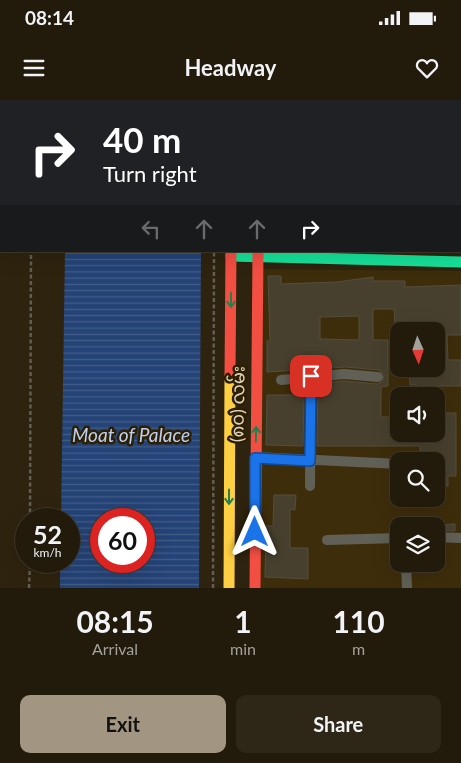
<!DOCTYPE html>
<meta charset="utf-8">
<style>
body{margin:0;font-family:Lato,"Noto Sans Myanmar",sans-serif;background:#2e2718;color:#f1f3f6;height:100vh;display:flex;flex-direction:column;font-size:19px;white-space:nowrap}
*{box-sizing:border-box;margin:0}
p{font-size:16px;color:#a2a19c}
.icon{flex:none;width:28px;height:28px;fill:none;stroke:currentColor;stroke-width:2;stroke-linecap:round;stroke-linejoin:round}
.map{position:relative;height:488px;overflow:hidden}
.sheet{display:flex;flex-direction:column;background:#221a0a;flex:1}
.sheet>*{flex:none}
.banner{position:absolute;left:0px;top:0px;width:461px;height:152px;box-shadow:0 5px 20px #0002,0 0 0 1px #3f382b;background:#202124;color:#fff;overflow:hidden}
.needle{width:32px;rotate:177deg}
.tools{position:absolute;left:390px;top:222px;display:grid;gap:10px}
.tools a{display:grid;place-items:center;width:55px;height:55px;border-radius:10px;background:#221a0a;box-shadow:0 5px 20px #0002,0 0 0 1px #3f382b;font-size:25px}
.speed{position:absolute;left:15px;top:408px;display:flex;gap:10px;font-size:25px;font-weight:700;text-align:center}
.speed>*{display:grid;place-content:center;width:65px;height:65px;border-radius:50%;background:#221a0a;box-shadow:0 5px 20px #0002,0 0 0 1px #3f382b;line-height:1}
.speed small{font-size:12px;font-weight:400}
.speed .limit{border:8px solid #d22;background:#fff;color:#111}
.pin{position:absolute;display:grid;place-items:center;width:42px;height:42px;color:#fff;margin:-21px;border-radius:10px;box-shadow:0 2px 8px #0006}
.me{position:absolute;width:55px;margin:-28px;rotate:0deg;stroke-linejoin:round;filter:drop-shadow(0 0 4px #0008)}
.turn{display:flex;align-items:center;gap:18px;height:105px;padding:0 20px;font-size:22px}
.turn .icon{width:65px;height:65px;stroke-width:2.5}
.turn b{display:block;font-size:35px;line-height:42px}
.lanes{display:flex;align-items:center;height:48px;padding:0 20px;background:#0003;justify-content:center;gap:25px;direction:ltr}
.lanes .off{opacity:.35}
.eta{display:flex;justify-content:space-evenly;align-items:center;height:85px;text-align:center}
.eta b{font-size:30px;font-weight:700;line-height:35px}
.cta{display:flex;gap:10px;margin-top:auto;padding:10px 20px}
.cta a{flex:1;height:58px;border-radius:10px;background:#a29682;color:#111;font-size:20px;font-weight:700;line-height:58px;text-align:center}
.cta a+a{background:#2e2718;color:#f1f3f6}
.status{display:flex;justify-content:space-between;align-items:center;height:35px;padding:0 25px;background:#221a0a;direction:ltr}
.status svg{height:14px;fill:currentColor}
header{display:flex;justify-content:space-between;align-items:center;height:65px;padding:0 20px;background:#221a0a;font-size:22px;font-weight:700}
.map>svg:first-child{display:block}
.built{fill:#3e2d0b;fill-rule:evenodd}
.water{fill:url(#water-rules);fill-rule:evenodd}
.building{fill:#47402e;stroke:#544e3d;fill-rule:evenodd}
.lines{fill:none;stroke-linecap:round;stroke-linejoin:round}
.path{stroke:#615e53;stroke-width:2.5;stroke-dasharray:4 2.5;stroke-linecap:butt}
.street{stroke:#616057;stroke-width:10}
.fast{stroke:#16e098;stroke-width:11}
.slow{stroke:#ffcf43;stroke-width:11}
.jam{stroke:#f24e42;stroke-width:11}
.oneway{stroke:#22804e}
.route-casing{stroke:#114b97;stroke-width:12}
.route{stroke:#1a73e8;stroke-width:9}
.labels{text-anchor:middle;stroke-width:5;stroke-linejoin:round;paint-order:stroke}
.street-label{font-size:18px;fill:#e0d4c0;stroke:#2e1f03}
.water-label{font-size:19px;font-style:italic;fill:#bcd2f5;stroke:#2e1f03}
</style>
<div class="status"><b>08:14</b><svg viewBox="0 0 49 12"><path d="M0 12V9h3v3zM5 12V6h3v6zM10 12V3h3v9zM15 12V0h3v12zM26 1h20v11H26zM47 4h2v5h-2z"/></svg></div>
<header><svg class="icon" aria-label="menu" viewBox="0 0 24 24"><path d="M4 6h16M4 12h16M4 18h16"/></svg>Headway<svg class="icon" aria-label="heart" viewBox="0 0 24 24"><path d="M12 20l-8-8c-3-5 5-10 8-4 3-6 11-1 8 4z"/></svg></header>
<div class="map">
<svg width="461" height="488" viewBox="0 0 461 488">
<defs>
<pattern id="water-rules" width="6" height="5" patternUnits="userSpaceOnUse" patternTransform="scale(1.25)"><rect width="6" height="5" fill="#244376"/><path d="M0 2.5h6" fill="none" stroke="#445d88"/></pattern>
</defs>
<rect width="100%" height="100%" fill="#2e230e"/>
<path class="built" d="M259 169 461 171V488H260ZM399 231H436V269H399ZM399 296H436V334H399ZM399 361H436V399H399ZM399 426H436V464H399Z"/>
<path class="water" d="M68 0H202L68 1Z
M65 151H201L199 488H60V461H69V419H61ZM101 419H144V461H101Z"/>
<path class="building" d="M268 176H281V184L337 182 373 177V181H405V187L461 185V235H447L448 260H461V286H436L437 296H417L416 285H410L409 269H436L435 224 395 225 394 209H373V240H388V286L381 287V317H399V334H436V313H456V376H448V386H436V361H420V346H317L318 283 344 281 378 284 383 281 384 275 379 270 345 267 267 272V241H270ZM359 216V240L320 239V217Z
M267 295H304L303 346 266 345Z
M274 395H296L295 410 290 409V448H308V479L265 477 266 426H273Z
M455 424V431L436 430V425Z"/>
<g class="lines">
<path class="path" d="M31 1V0
M215 1V0
M30 419 31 151
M29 488 30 461
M213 488 214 151"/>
<path class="street" d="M343 0 344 1
M281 280 344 274 378 277
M255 357 399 364
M310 386 311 276
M436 437 461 438
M327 440 399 438
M406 464 407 488"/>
<path class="fast" d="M233 0V1
M259 0V1
M231 156 461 162"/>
<path class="slow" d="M229 488 230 276"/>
<path class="jam" d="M230 276 231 151
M255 488 258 151"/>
</g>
<defs><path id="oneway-shaft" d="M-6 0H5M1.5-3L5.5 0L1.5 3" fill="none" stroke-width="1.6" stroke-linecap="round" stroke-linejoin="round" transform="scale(1.25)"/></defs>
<g class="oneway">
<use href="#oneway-shaft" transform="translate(231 200) rotate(90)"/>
<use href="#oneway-shaft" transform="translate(256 334) rotate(-89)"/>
<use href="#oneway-shaft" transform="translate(229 397) rotate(90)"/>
</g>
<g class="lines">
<g class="route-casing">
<path id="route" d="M255 432V358L310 361 311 276"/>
</g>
<use href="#route" class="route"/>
</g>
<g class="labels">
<g class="street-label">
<text transform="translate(238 304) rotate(-89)" y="6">(၈၀) လမ်း</text>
</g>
<g class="water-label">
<text x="131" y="342">Moat of Palace</text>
</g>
</g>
</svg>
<div class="tools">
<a><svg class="needle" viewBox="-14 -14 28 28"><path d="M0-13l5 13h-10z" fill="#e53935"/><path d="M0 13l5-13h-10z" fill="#a2a19c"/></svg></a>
<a><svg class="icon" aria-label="sound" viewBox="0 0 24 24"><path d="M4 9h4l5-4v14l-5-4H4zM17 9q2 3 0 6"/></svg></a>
<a><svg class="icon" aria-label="search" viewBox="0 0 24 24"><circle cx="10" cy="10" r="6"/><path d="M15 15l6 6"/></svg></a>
<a><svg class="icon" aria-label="layers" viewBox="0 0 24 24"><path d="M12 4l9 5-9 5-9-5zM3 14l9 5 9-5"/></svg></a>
</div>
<div class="speed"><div>52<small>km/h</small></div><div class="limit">60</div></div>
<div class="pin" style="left:311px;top:276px;background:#d93025"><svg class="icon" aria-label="arrive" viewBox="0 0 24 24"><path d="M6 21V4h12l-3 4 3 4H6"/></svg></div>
<svg class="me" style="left:255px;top:432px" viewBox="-20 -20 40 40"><path d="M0-17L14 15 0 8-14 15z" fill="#1a73e8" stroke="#fff" stroke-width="4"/></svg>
<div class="banner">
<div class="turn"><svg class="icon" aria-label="right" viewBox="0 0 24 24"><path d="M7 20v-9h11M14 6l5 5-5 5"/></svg><div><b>40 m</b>Turn right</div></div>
<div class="lanes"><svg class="icon off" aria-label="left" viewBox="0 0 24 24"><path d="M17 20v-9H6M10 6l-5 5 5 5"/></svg><svg class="icon off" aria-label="ahead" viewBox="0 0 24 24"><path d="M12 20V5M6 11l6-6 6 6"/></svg><svg class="icon off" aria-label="ahead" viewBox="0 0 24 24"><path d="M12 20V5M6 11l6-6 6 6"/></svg><svg class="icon" aria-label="right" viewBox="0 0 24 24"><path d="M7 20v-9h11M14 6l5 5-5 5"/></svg></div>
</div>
</div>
<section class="sheet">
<div class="eta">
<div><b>08:15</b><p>Arrival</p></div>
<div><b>1</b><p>min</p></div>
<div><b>110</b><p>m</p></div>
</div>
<div class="cta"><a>Exit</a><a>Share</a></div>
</section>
